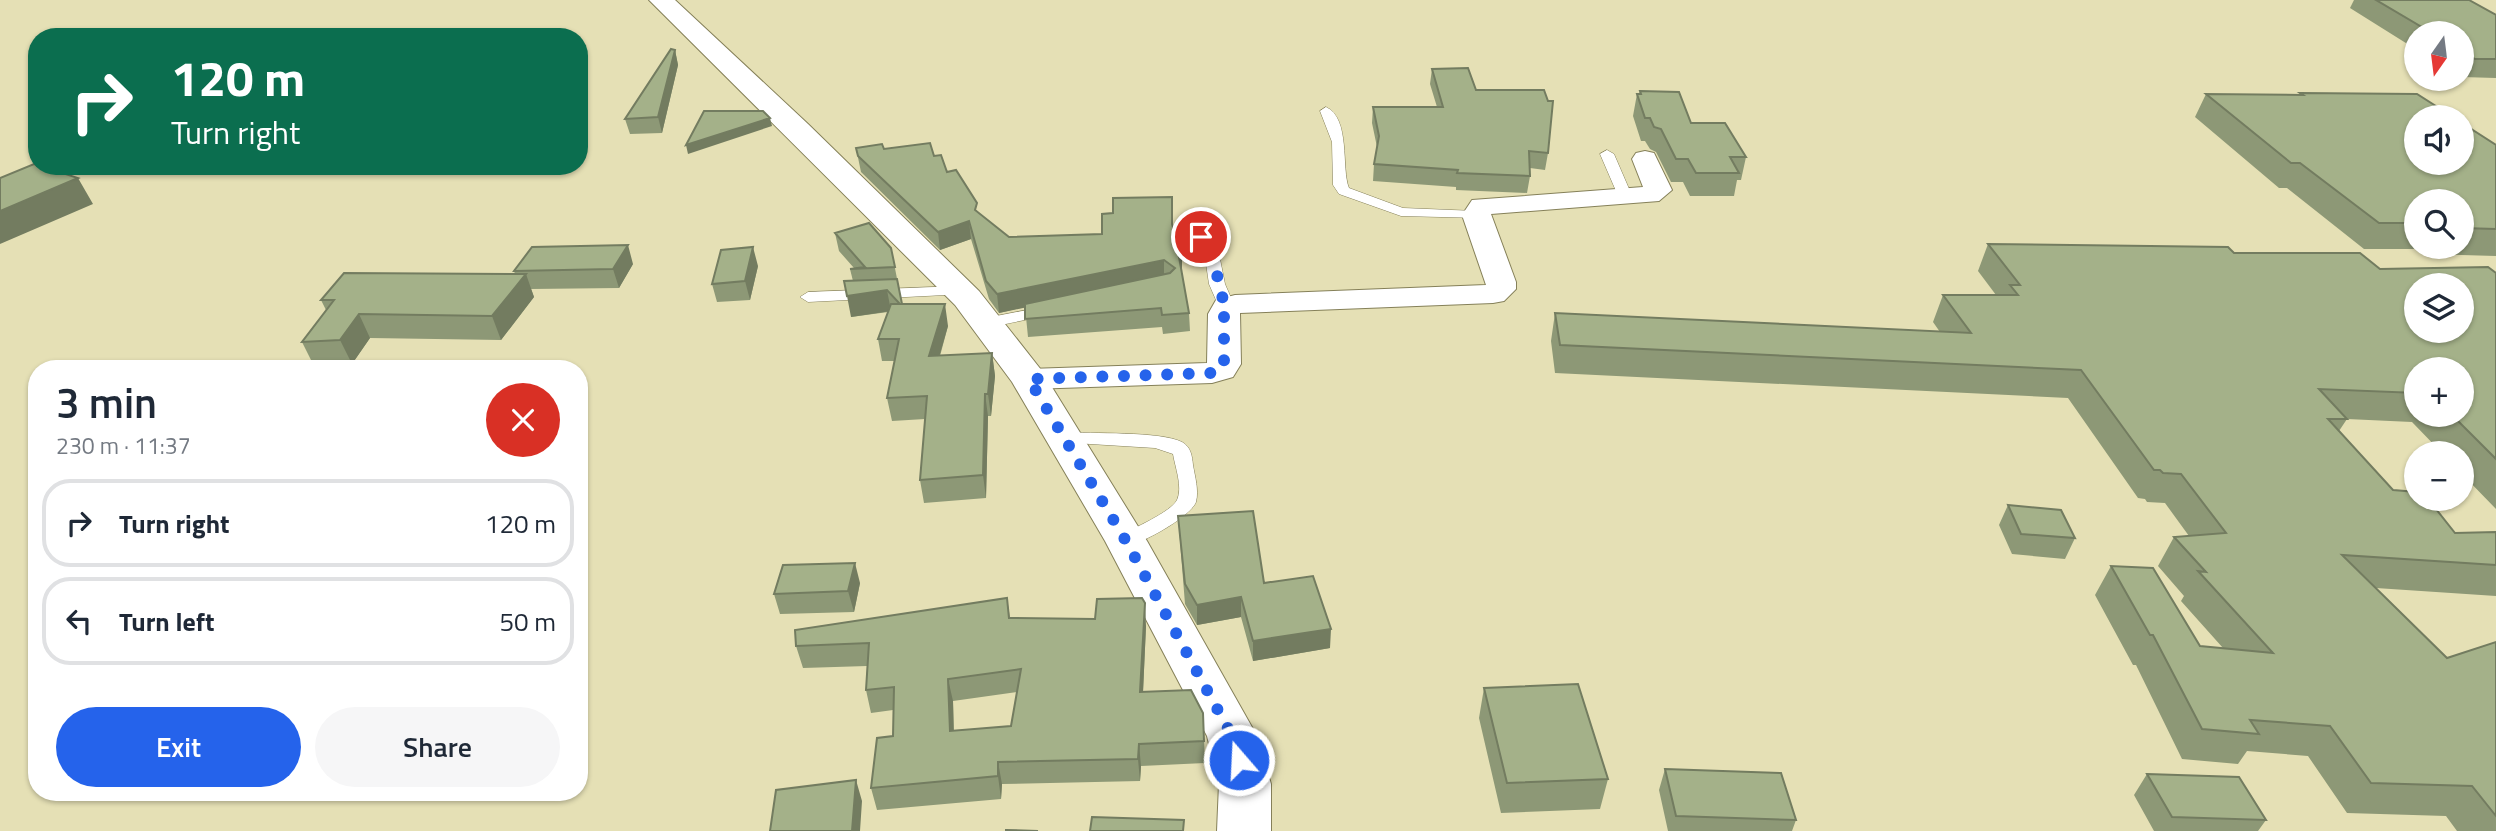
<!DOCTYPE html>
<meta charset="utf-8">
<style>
body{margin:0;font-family:"Titillium Web",sans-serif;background:#f6f6f7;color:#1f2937;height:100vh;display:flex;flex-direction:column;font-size:26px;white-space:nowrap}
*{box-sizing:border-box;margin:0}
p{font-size:23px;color:#747a83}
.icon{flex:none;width:38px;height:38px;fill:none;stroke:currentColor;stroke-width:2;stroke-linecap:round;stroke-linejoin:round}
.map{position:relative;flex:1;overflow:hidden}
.drawer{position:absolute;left:28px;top:360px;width:560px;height:441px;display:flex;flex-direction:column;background:#fff;border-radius:28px;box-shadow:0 2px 5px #0004}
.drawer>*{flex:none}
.banner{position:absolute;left:28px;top:28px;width:560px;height:147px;border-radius:28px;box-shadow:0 2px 5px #0004;background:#0b6e4f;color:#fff;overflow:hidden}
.needle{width:46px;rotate:194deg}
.buttons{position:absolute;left:2404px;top:21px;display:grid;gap:14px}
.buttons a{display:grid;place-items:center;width:70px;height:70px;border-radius:50%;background:#fff;box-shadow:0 2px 5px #0004;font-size:35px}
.pin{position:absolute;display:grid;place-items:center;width:60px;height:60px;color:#fff;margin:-30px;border:4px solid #fff;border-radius:50%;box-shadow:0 2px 7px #0007}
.me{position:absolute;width:77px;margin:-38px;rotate:341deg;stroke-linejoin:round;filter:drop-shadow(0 0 5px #0008)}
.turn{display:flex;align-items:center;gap:24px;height:147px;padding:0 28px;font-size:32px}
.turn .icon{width:91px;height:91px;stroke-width:2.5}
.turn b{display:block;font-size:49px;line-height:60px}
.round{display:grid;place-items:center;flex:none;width:74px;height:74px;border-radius:37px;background:#f6f6f7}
.head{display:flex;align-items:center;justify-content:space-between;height:119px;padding:0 28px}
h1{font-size:42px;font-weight:600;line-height:52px}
.button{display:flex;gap:14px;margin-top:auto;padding:14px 28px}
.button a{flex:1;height:80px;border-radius:42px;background:#2563eb;color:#fff;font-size:28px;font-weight:600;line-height:80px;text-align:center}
.button a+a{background:#f6f6f7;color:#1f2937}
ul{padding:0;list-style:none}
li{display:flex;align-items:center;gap:21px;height:88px;margin:0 14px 10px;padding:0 14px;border:4px solid #e0e1e3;border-radius:28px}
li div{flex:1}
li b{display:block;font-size:26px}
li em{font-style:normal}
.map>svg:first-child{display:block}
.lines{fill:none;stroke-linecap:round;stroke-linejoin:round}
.service-casing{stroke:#858059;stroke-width:1}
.minor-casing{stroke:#858059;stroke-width:2}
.tertiary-casing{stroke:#858059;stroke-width:2}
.service{fill:#fff;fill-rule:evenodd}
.minor{fill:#fff;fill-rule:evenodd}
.tertiary{fill:#fff;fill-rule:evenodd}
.wall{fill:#8d9876;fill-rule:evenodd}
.shaded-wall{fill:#737c60}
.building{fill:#a4b189;stroke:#737c60;stroke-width:2;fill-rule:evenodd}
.route{stroke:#2563eb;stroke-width:12;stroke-dasharray:0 21.6}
</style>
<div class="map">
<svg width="2496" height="831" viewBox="0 0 2496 831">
<rect width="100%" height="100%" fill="#e5e0b5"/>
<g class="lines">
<g class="service-casing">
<path id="service" d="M1326 107C1351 118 1341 169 1349 188L1403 208 1476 211 1483 215 1481 218 1401 216 1339 194 1333 185 1332 142 1320 111Z
M1607 150 1614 154 1633 198 1631 201H1621L1619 198 1600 154Z
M1190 222 1195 223 1218 249 1225 284 1235 307 1233 310H1221L1219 307 1209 284 1204 250 1183 226Z
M960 286 965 288 968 291 965 294 808 302 800 297 808 292Z
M1048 306 1056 311 1054 314 986 328 978 323 986 318Z
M1064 432C1091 434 1160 431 1182 442 1191 447 1192 456 1193 465 1195 477 1199 490 1196 502 1191 517 1133 550 1119 546L1116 541 1119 536C1132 529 1171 512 1177 500 1183 487 1175 467 1173 454L1155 448 1058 442 1055 438Z"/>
</g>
<g class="minor-casing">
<path id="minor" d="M1645 151 1654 153 1672 190 1659 201 1491 214 1516 282V289L1504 301 1493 303 1240 313 1241 364 1233 377 1212 383 1029 389 1017 386 1012 379 1017 372 1029 369 1207 363 1208 314 1216 300 1235 295 1486 285 1462 215 1472 200 1643 187 1632 159 1636 153Z"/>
</g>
<g class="tertiary-casing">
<path id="tertiary" d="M649 0H675L808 124 979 291 1042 371 1147 541 1257 736 1271 784V831H1217L1219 784 1207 736 1105 541 1012 382 955 305Z"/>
</g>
<use href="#service" class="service"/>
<use href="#minor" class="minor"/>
<use href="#tertiary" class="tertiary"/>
</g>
<path class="wall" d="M2354 0H2469L2496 15V78L2462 77V33H2417V50L2350 8Z
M675 50 678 65 662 133 630 134 625 119Z
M1432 69 1476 90 1548 153 1545 170 1530 168V176L1527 193 1456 190V187L1373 181 1374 164 1377 147 1372 123 1373 107H1437L1430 84Z
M1640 91 1746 157 1741 180H1737L1734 196H1690L1683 182H1671L1656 152 1650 149 1645 141H1641L1633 116 1637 94H1639Z
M2300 93 2496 145V256L2427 254 2421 249H2364L2287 188H2279L2195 117 2206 94 2299 95ZM2417 201H2462V247H2417Z
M856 148 884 149 934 156 978 212 1009 237 1102 234 1173 226 1189 313 1190 331 1163 334 1162 327 1028 337 1025 307 999 313 989 299 971 239 940 250 861 172Z
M835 233 891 248 902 304 948 326 940 356 992 353 995 376 991 416H988L986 498 924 503 920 480 925 419 892 421 887 398 895 361H882L878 339 888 312 851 317 853 281 850 269 854 268 839 251Z
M1988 244 2234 253 2380 269 2496 273V509L2462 474V453H2442L2412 422 2347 419 2339 431 2393 490 2455 533 2496 532V596L2376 588 2447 658 2496 642V831H2457L2446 816 2347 813 2308 756 2247 751 2238 764 2182 759 2136 665H2133L2095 595 2111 566 2200 646 2223 648 2181 601 2184 596 2158 566 2174 537 2189 536 2165 503 2147 502 2145 499 2138 498 2068 398 1555 373 1551 341 1555 313 1940 332 1933 322 1943 295H1996L1978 271ZM2417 369 2462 415H2417Z
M633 264 619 288 531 289 534 297 501 340 370 338 352 364 314 366 302 342 326 310 321 300 515 274 514 271Z
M758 266 750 300 717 302 712 284Z
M2008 505 2075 538 2065 559 2012 554 1999 525Z
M1178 516 1264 583 1330 648 1253 661 1241 617 1197 625 1185 604Z
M860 583 854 612 780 614 774 594Z
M1007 598 1010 618 1146 626 1143 692 1203 713 1205 763 1141 766 1140 781 1002 784 1001 799 877 810 871 788 893 736V710L871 713 866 690 867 666 803 668 796 646ZM1017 692 1011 726 954 731 953 701Z
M1484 688 1608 779 1600 809 1501 813 1479 718Z
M1665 769 1796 820 1792 831H1668L1659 790Z
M2147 774 2266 820 2258 831H2154L2134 795Z"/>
<path class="shaded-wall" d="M675 50 678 65 662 133 658 117Z
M770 118 772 126 688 154 686 145Z
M78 178 93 204 0 244V211Z
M969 221 971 239 940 250 938 232Z
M628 245 633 264 619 288 613 269Z
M753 247 758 266 750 300 745 281Z
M1179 257H1182V275Z
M1164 260V278L999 313 997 294Z
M526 274 534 297 501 340 492 316Z
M887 290 891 311 851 317 847 296Z
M945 304 948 326 933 378 929 356Z
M359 314 370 338 352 364 340 340Z
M992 353 995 376 991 416 988 394Z
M985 394 988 416 986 498 983 475Z
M855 563 860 583 854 612 848 591Z
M1241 597V617L1197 625V605Z
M1145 603 1146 626 1142 714 1140 692Z
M1331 629 1330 648 1253 661V641Z
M948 679 953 701 954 754 950 731Z
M1139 744 1141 766 1140 781 1138 759Z
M998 762 1002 784 1001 799 998 776Z
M856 780 862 801 860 831H852Z"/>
<path class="building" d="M2376 0H2469L2496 15V59H2475L2462 51V33H2432Z
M671 49 675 50 658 117 625 119Z
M1468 68 1476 90H1544L1548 101H1553L1548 153 1529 151 1530 176 1457 173 1458 170 1374 164 1379 136 1373 107H1443L1432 69Z
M1640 91 1679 92 1691 123H1725L1746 157H1730L1739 173H1696L1688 159H1676L1661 129 1654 127 1650 118H1645L1637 94H1641Z
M2300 93 2417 94 2453 117H2417V163H2462V123L2496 145V229L2462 228V201H2417V223H2379L2300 163H2291L2206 94 2303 95Z
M704 111H763L770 118 686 145Z
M930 143 934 156 941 155 947 172 956 170 977 203 975 210 1009 237 1102 234V214L1113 213V198L1172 197V224L1182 257H1179L1189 313 1162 315 1161 308 1025 319V304L1170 273 1175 268 1164 260 997 294 986 281 969 221 938 232 858 156 856 148 882 144 884 149Z
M34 164 37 165V166H41L78 178 0 211V178Z
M869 223 891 248 895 267 850 269 865 267 835 233Z
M1988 244 2228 247 2234 253H2360L2380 269 2488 267 2496 273V459L2452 415H2462V369H2417V393L2319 389 2347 419H2328L2393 490 2417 492V499H2428L2455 533 2496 532V565L2342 555 2447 658 2496 642V816L2472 786 2371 783 2330 726 2250 720 2259 734 2202 729 2153 635H2150L2111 566 2153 568 2200 646 2273 653 2198 571 2206 572 2174 537 2226 533 2181 474 2163 473 2160 470H2154L2081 370 1560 345 1555 313 1971 333 1943 295H2018L2010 285H2020ZM2417 285H2462V331H2417Z
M628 245 613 269 514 271 532 247Z
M753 247 745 281 712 284 721 250Z
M344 273 526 274 492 316 359 314 340 340 302 342 334 300H321Z
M897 279 902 304H945L929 356 992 353 988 394H985L983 475 920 480 927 396 887 398 899 339H878L891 304H900L887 290 847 296 844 281Z
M2008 505 2061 510 2075 538 2021 534Z
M1253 511 1264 583 1313 576 1331 629 1253 641 1241 597 1197 605 1185 584 1178 516Z
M855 563 848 591 774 594 783 565Z
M1007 598 1009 618 1095 619 1097 599 1142 598 1145 603 1140 692 1191 690 1203 713 1204 741 1139 744 1138 759 998 762V776L871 788 877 738 893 736 894 687 866 690 869 643 796 646 795 630ZM1021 669 1011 726 950 731 948 679Z
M1578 684 1608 779 1507 783 1484 688Z
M1665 769 1781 773 1796 820 1676 816Z
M2147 774 2239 777 2266 820 2172 817Z
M856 780 852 831H770L776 790Z
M1092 817 1184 820 1183 831H1090Z
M1006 830 1038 831H1006Z"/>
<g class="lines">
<path class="route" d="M1201 237C1220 254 1214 286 1227 307L1224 314V364L1221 370 1212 373 1029 379 1126 541 1232 736 1239 760"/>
</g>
</svg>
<div class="buttons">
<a><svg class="needle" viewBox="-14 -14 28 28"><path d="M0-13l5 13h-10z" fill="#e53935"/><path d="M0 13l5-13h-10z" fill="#747a83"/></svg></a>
<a><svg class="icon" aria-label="sound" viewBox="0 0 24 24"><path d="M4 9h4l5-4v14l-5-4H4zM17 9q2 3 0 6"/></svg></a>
<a><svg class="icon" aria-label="search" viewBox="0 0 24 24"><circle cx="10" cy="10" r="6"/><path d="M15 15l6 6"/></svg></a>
<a><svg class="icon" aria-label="layers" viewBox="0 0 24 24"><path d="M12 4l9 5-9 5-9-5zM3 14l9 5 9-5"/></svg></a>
<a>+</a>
<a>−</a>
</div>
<div class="pin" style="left:1201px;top:237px;background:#d93025"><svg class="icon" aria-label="arrive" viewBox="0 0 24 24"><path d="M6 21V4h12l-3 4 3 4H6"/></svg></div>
<svg class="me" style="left:1239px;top:760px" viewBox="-20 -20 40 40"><circle r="17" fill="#2563eb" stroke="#fff" stroke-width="3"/><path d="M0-11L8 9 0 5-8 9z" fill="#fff"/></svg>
<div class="banner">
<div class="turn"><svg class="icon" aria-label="right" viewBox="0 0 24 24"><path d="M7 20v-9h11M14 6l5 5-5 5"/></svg><div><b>120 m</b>Turn right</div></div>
</div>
<section class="drawer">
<div class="head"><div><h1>3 min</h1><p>230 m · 11:37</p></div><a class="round" style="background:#d93025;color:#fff"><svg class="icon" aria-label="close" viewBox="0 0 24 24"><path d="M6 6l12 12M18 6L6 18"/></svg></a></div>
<ul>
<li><svg class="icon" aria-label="right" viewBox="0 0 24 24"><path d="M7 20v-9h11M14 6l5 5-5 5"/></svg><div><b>Turn right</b></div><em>120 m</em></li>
<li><svg class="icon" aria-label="left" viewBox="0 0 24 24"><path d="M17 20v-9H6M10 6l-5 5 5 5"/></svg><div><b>Turn left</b></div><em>50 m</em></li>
</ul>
<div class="button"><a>Exit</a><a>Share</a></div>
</section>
</div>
